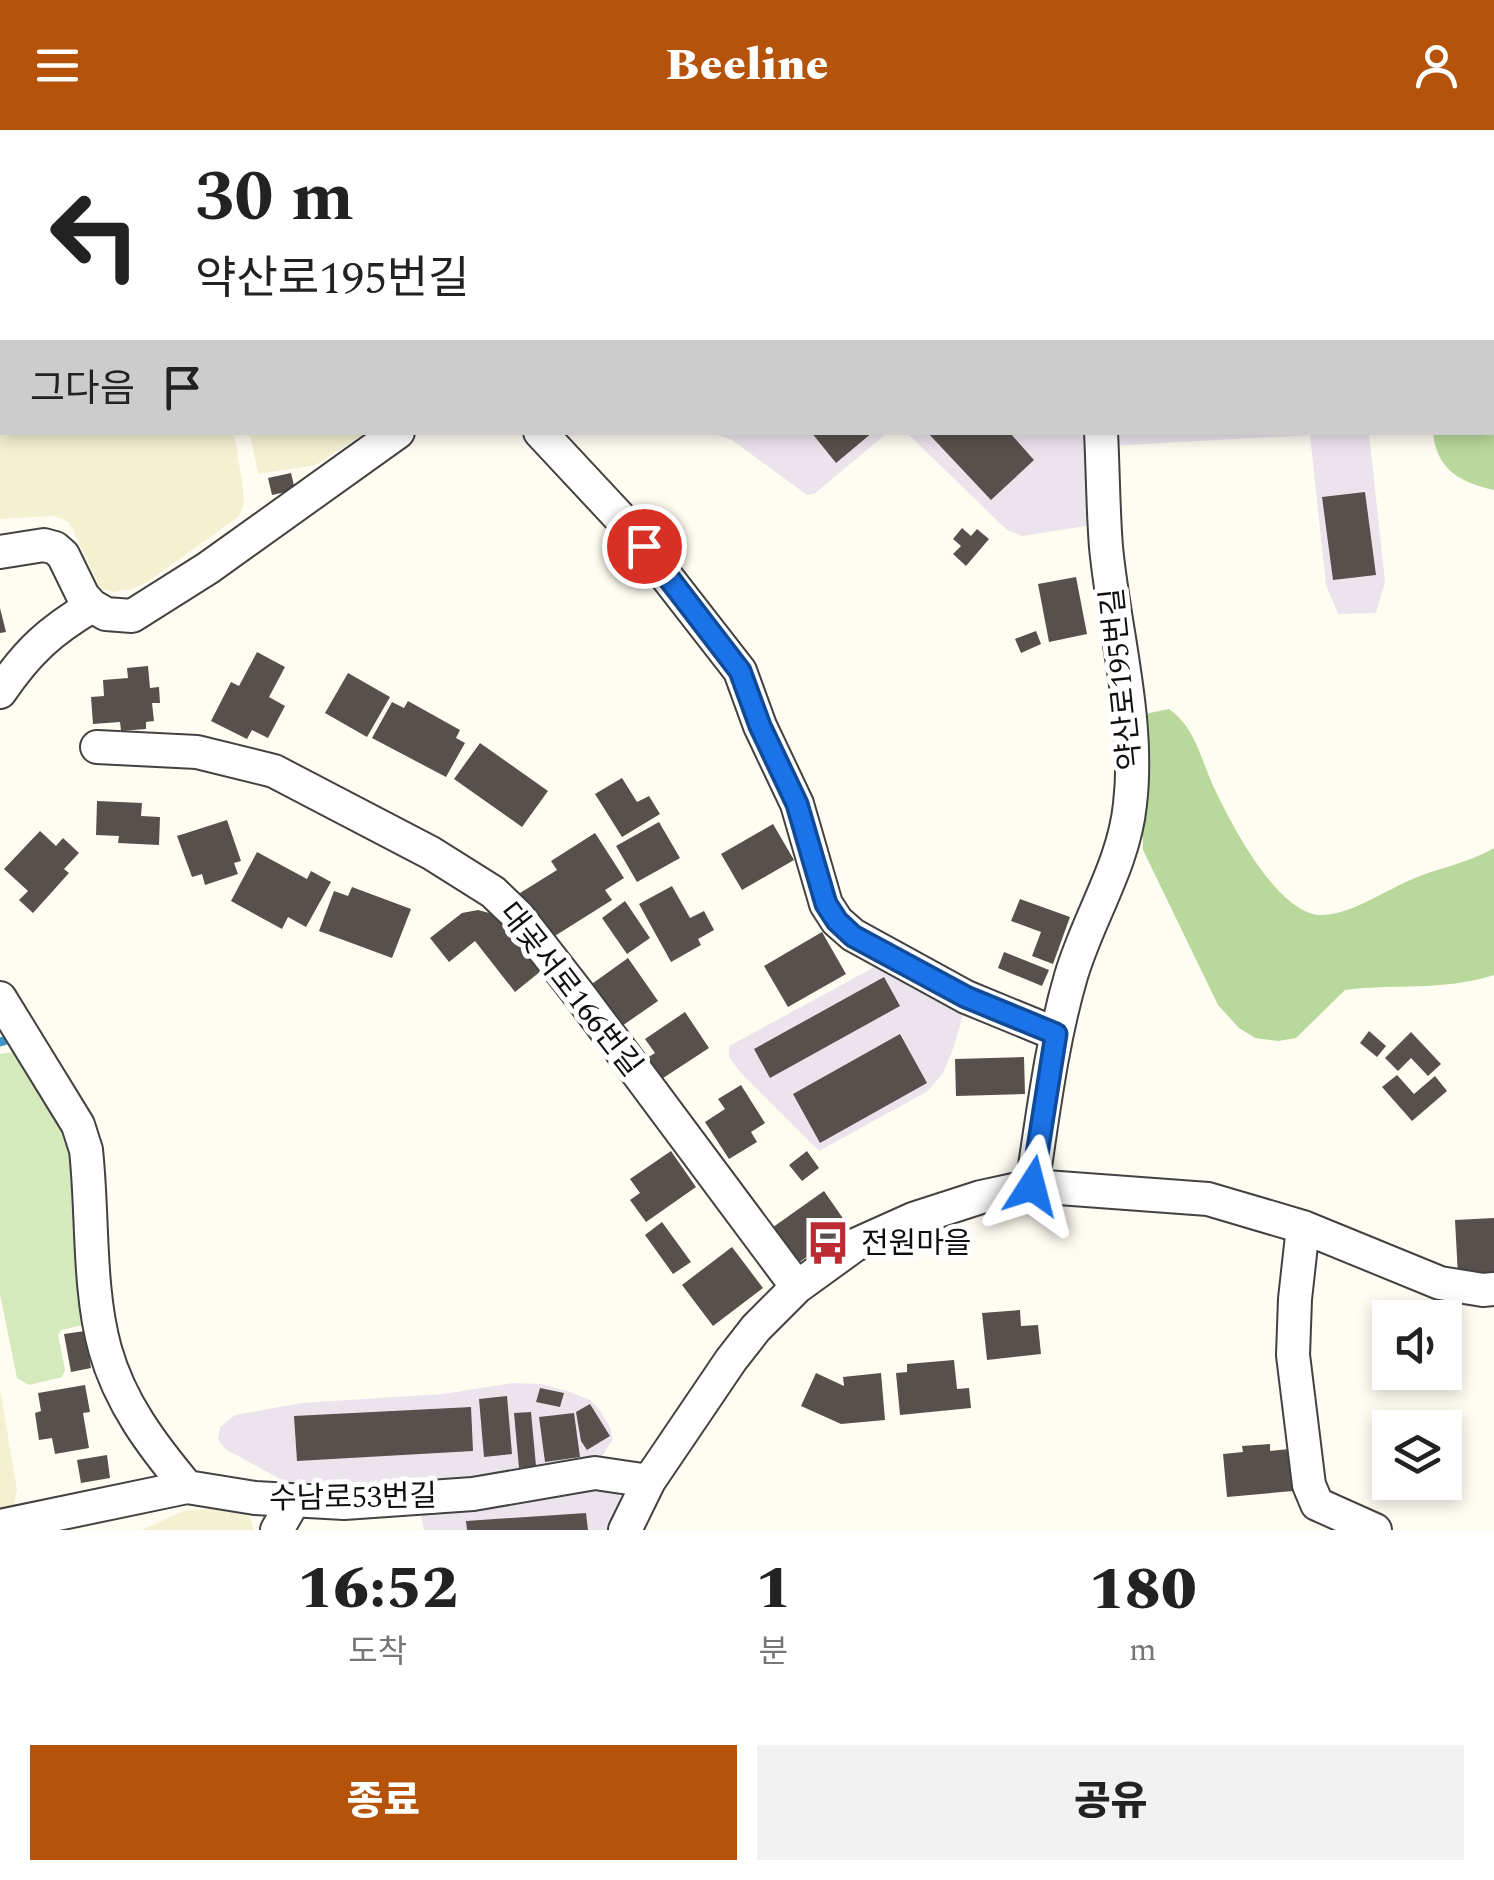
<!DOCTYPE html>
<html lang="ko">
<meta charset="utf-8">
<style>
body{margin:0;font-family:Spectral,"Noto Sans KR",serif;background:#f2f2f2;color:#222;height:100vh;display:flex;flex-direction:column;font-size:38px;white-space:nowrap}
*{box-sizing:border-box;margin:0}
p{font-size:32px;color:#767676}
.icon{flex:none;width:55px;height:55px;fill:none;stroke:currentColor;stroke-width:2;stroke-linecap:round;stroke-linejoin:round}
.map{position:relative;height:1400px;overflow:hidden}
.details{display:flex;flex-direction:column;background:#fff;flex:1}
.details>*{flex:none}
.banner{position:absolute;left:0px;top:0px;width:1495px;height:305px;box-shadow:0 5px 15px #0003;background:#fff;color:#222;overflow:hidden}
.tools{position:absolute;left:1372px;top:1170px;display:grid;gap:20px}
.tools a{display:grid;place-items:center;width:90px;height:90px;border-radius:0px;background:#fff;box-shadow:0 5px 15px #0003;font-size:50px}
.pin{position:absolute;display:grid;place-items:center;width:85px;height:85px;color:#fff;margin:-42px;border:5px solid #fff;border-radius:50%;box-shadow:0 2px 10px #0007}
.me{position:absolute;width:110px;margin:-55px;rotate:9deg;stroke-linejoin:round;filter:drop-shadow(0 0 8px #0008)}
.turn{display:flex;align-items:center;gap:35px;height:210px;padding:0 30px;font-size:45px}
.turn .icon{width:130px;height:130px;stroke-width:2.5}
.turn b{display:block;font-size:70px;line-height:85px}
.then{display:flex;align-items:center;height:95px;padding:0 30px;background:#0003;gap:20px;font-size:38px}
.eta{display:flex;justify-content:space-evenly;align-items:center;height:170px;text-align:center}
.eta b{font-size:60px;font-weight:800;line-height:70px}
.action{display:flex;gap:20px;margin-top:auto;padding:20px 30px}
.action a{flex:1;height:115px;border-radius:0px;background:#b45309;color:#fff;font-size:40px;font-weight:800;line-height:115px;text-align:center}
.action a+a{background:#f2f2f2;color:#222}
header{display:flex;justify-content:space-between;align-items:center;height:130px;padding:0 30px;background:#b45309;color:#fff;font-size:45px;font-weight:800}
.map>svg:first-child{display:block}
.industrial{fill:#ece4ed}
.farmland{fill:#f4f1d2}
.green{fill:#d4e9bc}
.forest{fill:#b8d99b}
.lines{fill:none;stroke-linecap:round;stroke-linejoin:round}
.stream{stroke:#4095ca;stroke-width:9}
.building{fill:#58504c}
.minor-casing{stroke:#424242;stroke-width:36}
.minor{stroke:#fff;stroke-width:32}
.route-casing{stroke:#114b97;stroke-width:25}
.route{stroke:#1a73e8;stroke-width:18}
.labels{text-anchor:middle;stroke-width:10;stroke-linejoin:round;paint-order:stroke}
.street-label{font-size:30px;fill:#0f0f0f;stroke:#fff}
.poi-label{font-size:30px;fill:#0f0f0f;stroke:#fff;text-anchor:start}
</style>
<header><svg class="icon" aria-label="menu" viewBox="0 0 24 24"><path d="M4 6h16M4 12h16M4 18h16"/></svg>Beeline<svg class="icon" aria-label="person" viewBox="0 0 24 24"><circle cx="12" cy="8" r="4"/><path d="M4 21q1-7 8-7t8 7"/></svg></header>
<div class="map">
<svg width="1494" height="1400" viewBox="0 0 1494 1400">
<rect width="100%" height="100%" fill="#fffcf2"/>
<path class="industrial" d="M777 0H1206L777 2Z
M1234 0H1431L1234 2Z
M678 303H887L814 364 807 365 732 310 717 304Z
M907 303H1085L1092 395 1022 406 1007 400Z
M1109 303H1369L1385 452 1376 483 1338 484 1326 455 1310 305 1110 316Z
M880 834 965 878 953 919 943 943 928 961 819 1021 740 942 729 927V916Z
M513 1253 541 1254 570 1262 590 1270 599 1279 610 1297 613 1309 595 1337 553 1344 304 1362 225 1319 218 1309 220 1297 235 1285 302 1273 443 1264Z
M588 1351 618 1363 622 1371 613 1400H424L419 1377Z"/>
<path class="farmland" d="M0 0H182V2H2V302L234 303 243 358 244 375 238 387 149 451 133 459 113 462 100 458 69 392 54 386 0 389Z
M201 0H489L201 2Z
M250 303V302L365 303 316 335 258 344Z
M0 1259 17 1360 14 1375 0 1382Z
M227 1377 241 1380 250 1388 254 1400H142L183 1381Z"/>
<path class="green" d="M12 922 23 928 63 998 74 1051 76 1135 83 1195 61 1200 58 1205 65 1240 62 1247 29 1255 17 1248 0 1164V924Z"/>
<path class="forest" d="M1493 72H1494V360C1460 352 1437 340 1433 303L1492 302Z
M1169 579C1198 600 1201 633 1217 664 1234 699 1280 787 1323 785 1351 784 1383 762 1408 751 1436 738 1467 734 1494 718V845C1438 862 1400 853 1345 860L1296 908 1278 911 1255 908 1239 898 1218 875 1143 720 1140 585Z"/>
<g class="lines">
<path class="stream" d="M0 912 4 911"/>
</g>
<path class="building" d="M811 302H873L836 333Z
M927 302H1009L1034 330 991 370Z
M291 343 295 360 272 365 268 348Z
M1365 362 1376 445 1333 450 1322 367Z
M962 398 971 406 977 399 989 409 966 436 953 424 961 416 953 409Z
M1076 447 1087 504 1049 512 1038 454Z
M0 478 6 502 0 503Z
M1036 501 1041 514 1021 523 1015 509Z
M257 522 285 537 269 567 285 576 268 608 252 600 247 609 211 591 231 552 239 556Z
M148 536 150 558 159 557 160 573H152L154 591 146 592V599L121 601 120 592 93 594 91 567 104 566 103 550 128 548 127 538Z
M348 543 390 567 367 607 325 583Z
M408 571 460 600 456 608 465 613 446 647 372 608 392 572 404 578Z
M480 613 548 661 522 697 454 649Z
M622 648 637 672 649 666 660 684 622 707 595 664Z
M97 671 142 673 141 686 160 687 159 715 118 713 119 706 96 705Z
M227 690 241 731 234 733 238 744 205 755 202 744 192 747 177 706Z
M659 692 680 728 637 752 616 716Z
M773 694 794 730 742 760 721 724Z
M40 701 56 716 63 708 79 723 64 739 69 743 33 783 19 770 28 761 4 739Z
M595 703 624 748 605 760 612 770 550 809 520 763 557 740 551 731Z
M257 722 307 749 311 741 331 752 306 797 288 787 282 799 231 771Z
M672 756 690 788 704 781 714 800 698 809 701 815 671 832 639 774Z
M352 757 411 779 392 828 319 801 334 761 348 766Z
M1020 769 1070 787 1053 834 1032 826 1041 802 1011 791Z
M625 771 650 808 627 824 602 788Z
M478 780 497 785 541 841 515 862 475 811 449 832 430 808 462 783Z
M822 802 846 844 788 877 764 836Z
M1004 822 1049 840 1042 856 998 838Z
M628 828 658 871 619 898 589 856Z
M884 847 900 876 770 948 754 919Z
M685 882 709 918 657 952 642 931 655 923 645 909Z
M1369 901 1386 916 1377 927 1360 913Z
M1411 902 1441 934 1428 946 1411 928 1398 941 1385 928Z
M900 904 927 953 820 1013 793 964Z
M1024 927 1025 964 956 966 955 929Z
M1397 945 1414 964 1435 946 1447 961 1412 991 1382 957Z
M741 955 765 993 751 1002 757 1012 729 1029 705 992 725 979 718 969Z
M671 1021 696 1057 646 1092 630 1070 640 1063 630 1049Z
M807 1021 819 1038 802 1051 789 1035Z
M824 1061 849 1097 794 1136 769 1100Z
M1494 1088V1144L1458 1146 1455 1090Z
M662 1092 691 1132 673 1144 645 1105Z
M732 1117 763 1158 713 1196 682 1155Z
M1020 1180 1021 1196 1038 1195 1041 1224 987 1230 982 1183Z
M85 1201 91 1238 71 1242 64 1204Z
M954 1230 957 1259 969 1258 971 1278 900 1285 896 1243 907 1242V1234Z
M816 1243 844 1256 843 1247 881 1243 885 1290 841 1294 801 1276Z
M85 1255 90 1282 83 1283 89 1318 55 1324 52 1308 39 1310 35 1283 41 1281 38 1263Z
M540 1258 564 1263 560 1277 536 1272Z
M507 1266 512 1324 484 1327 479 1269Z
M590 1274 610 1306 587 1320 581 1311 576 1282Z
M471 1277 473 1321 297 1331 294 1286Z
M1386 1280 1437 1292 1436 1298H1390V1307L1380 1304Z
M531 1282 536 1336 519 1338 514 1283Z
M574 1283 580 1327 545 1332 539 1287Z
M1270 1314V1321L1289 1319 1293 1361 1227 1367 1223 1324 1243 1322 1242 1316Z
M107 1325 110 1348 81 1353 77 1330Z
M586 1383 588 1400H467L466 1391Z"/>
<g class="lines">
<g class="minor-casing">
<path id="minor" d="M515 2V0
M1221 2V0
M540 302 624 392 740 541 760 596 797 674 826 774 837 791 853 805 966 867 1056 904
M0 422 44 415 55 418 63 425 83 466 92 476 106 484 132 486 208 438 398 302
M0 562C28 521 50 501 92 476
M97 617 197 622 274 641 431 723 493 762 518 786 581 867 797 1157
M0 868 78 995 86 1020C93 1083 88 1158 105 1219 120 1273 152 1315 187 1357
M1032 1056C1043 985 1051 915 1071 846 1088 788 1124 735 1130 674 1140 589 1114 501 1106 417 1103 379 1103 340 1101 302
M1303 1097 1295 1169 1293 1225 1309 1355 1317 1374 1375 1400
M0 1396 187 1357 255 1368 344 1373 473 1364 595 1343 649 1351
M277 1400 293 1372
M625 1400 649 1351 731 1230 756 1198 797 1157 855 1115 913 1089 981 1067 1032 1056 1208 1069 1303 1097 1440 1153 1483 1160 1494 1159"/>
</g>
<use href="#minor" class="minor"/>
</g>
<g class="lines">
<g class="route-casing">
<path id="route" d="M644 416 740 541 760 596 797 674 826 774 837 791 853 806 966 867 1056 904 1032 1056"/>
</g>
<use href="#route" class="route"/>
</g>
<defs>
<g id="bus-bare" transform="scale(3.45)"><path d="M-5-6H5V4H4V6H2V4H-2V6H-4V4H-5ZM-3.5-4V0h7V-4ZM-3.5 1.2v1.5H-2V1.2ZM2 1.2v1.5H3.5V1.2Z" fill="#bc2a34" stroke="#fff" stroke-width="2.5" paint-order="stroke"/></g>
</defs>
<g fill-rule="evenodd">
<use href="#bus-bare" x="828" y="1113"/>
</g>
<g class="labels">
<g class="street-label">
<text transform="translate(1121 549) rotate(-96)" y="10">약산로195번길</text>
<text transform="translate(571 859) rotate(52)" y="10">대곶서로166번길</text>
<text transform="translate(353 1367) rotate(-1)" y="10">수남로53번길</text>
</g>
<g class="poi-label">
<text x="861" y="1123">전원마을</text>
</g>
</g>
</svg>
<div class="tools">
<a><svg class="icon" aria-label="sound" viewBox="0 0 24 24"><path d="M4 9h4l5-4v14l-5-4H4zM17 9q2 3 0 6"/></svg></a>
<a><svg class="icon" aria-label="layers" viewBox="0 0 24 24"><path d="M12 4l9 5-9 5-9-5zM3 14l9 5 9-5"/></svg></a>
</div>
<div class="pin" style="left:644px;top:416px;background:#d93025"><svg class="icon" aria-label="arrive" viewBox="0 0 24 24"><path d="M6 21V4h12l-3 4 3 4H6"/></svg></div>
<svg class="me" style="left:1032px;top:1056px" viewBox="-20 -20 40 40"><path d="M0-17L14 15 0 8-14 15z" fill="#1a73e8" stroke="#fff" stroke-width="4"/></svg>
<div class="banner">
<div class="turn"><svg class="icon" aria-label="left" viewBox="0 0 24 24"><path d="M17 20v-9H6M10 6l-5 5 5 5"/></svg><div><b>30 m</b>약산로195번길</div></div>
<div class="then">그다음<svg class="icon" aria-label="arrive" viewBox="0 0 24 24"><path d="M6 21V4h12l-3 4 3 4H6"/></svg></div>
</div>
</div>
<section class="details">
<div class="eta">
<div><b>16:52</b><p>도착</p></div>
<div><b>1</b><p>분</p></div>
<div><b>180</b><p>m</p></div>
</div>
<div class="action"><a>종료</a><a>공유</a></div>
</section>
